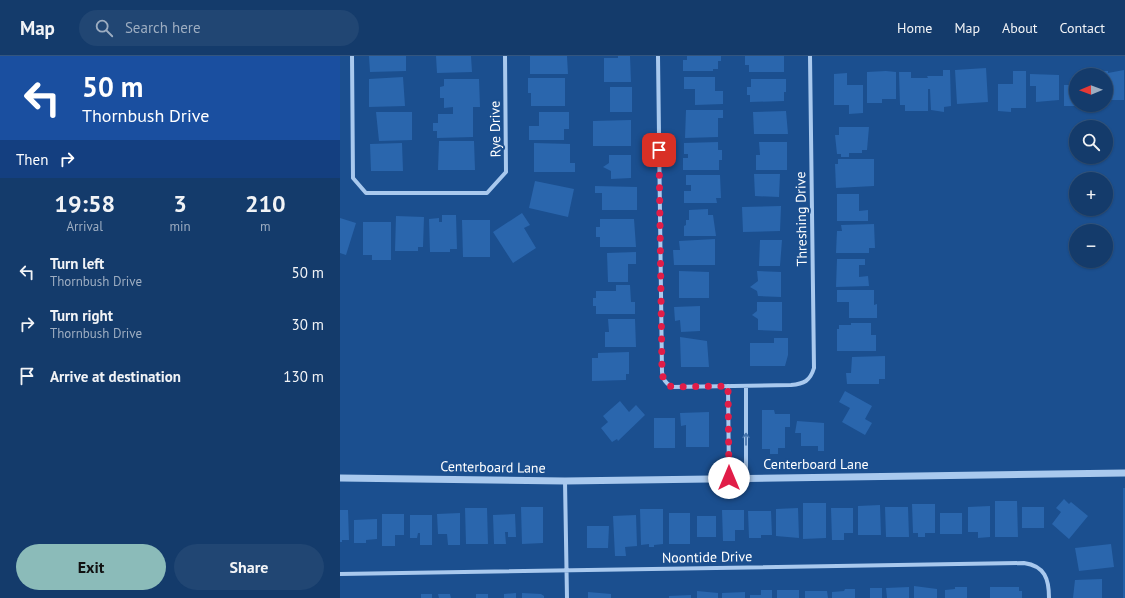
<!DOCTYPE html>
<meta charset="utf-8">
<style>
body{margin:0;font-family:"PT Sans",sans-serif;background:#214673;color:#f1f3f6;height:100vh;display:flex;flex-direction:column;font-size:15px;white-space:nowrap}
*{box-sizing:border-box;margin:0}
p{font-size:13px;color:#9dadc1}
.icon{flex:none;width:22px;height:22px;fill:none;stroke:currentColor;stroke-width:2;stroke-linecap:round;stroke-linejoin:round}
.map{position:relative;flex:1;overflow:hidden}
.drawer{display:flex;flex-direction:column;background:#143b6b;width:340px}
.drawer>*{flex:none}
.hud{background:#1a4fa0;color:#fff;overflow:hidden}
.needle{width:26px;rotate:269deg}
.fabs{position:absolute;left:729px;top:12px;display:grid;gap:8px}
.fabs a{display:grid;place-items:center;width:44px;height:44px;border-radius:50%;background:#143b6b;box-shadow:0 1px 3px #0004,0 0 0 1px #33557e;font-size:20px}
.pin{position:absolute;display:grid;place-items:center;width:34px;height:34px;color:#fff;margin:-17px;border-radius:8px;box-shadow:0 2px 6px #0006}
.me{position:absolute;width:44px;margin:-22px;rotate:0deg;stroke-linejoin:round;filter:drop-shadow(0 0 3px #0008)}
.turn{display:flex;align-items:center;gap:14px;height:84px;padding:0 16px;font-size:18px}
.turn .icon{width:52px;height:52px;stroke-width:2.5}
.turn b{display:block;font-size:28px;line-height:34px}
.then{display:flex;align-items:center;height:38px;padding:0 16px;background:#0003;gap:8px;font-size:15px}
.eta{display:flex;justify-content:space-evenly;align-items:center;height:68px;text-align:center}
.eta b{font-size:24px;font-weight:800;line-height:28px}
.primary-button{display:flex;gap:8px;margin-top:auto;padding:8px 16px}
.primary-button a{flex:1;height:46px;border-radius:24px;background:#8bbbb9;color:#111;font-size:16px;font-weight:800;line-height:46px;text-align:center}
.primary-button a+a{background:#214673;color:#f1f3f6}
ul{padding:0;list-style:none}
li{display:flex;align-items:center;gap:12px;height:52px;padding:0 16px}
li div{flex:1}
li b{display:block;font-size:15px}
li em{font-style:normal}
header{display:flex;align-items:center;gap:24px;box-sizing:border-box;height:56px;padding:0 20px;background:#143b6b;border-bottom:1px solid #33557e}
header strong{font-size:19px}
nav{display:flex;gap:22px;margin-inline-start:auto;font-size:14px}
.search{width:280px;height:36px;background:#214673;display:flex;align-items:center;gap:10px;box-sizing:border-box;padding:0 14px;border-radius:22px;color:#9dadc1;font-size:15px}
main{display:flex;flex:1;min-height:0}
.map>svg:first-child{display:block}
.green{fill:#2461a8}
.building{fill:#2a66ad}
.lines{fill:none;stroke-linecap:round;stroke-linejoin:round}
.minor{stroke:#a9c9ee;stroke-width:4}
.tertiary{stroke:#a9c9ee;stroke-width:7}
.oneway{stroke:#4674ac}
.route{stroke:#e11d48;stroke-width:7;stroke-dasharray:0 12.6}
.labels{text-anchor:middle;stroke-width:4;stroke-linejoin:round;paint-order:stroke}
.street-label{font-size:14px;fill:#fff;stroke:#1b4f8f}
</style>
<header>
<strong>Map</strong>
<div class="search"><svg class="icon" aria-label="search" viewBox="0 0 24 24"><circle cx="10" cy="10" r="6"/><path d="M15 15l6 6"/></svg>Search here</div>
<nav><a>Home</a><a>Map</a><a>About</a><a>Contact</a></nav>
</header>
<main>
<section class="drawer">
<div class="hud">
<div class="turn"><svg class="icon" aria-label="left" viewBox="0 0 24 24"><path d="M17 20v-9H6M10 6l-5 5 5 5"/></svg><div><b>50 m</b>Thornbush Drive</div></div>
<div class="then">Then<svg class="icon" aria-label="right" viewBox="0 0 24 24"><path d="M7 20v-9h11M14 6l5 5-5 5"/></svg></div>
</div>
<div class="eta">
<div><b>19:58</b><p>Arrival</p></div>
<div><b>3</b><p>min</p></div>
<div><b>210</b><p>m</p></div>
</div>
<ul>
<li><svg class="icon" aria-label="left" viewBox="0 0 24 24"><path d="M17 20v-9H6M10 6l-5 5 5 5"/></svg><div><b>Turn left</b><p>Thornbush Drive</p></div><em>50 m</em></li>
<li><svg class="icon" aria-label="right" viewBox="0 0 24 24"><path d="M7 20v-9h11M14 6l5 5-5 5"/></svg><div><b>Turn right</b><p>Thornbush Drive</p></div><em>30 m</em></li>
<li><svg class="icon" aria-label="arrive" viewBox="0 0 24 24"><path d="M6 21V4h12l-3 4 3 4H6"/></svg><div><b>Arrive at destination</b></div><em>130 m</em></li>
</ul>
<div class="primary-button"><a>Exit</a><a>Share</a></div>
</section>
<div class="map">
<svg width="785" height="542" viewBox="0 0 785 542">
<rect width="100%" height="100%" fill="#1b4f8f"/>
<path class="green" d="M783 432H785V542H783Z"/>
<path class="building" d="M29 0H66V15L30 16Z
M96 0H131L132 16 97 17Z
M190 0H227L228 18H190Z
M278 0H290L291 26H264V2H278Z
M347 0H381V5H378V13H373V15H343V4H347Z
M405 0H444V16H409V9H405Z
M646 12 648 46 617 48 615 14Z
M603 14H610L611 50 604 51V56L591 54 590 33H588V55H565V49H560L559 16H571V22H588L587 20H603Z
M784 14V44H766V19H756V15H768V17Z
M546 15 556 16V43H542V47H527V16Z
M673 15H686V52H671V56L658 55V28H673Z
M739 15H752V19H739Z
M507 17V29H523V57L509 58V49H494V18Z
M690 18 719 19V44L696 46V30H690Z
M63 21 65 50 29 51V23Z
M344 21H375V35H383V48L355 49V33H344Z
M188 22H225V50H191V37H188Z
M104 23H139L140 51H133V81L97 82V75H93V67H98V58H113V51L104 52V42H100V31L104 30Z
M411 23H446V36H444V45L410 46V39H407V31H411Z
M724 29H736L735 50H724Z
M270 31H292V56H270Z
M346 54H383V62H378V81L345 82Z
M446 55 448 78H414L413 56Z
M36 56H72V84L39 85Z
M199 56H229V73H224V84H189V70H199Z
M291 64V90H253V65Z
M499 71H529L527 94H522V97H509V101H501V98H497L495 79H499Z
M99 85H134L135 114H98Z
M378 86V94H382V104H379V114H343V102H348V98H344V87Z
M419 86H447V114H416V99H420Z
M62 87 63 115H31L30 88Z
M194 87 230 88V107H235V116H194Z
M269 99H291V122L271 123V115L263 111 269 107Z
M498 103H534V130L496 132 495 108H498Z
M414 118H440L439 141 415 140Z
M346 119H380L381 142H376L377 147H344V135H351V129H346Z
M195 125 234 133 228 161 189 152Z
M255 130 297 131V154H262V137H255Z
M497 138H519V155L528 154V165H497Z
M441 150 440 175 403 176 402 151Z
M368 153V159H373L376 180H344V170L346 169V164H349V154Z
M182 157 190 169 184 172 196 192 173 207 153 176Z
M102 159H116L117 193H110V196H90L89 163 99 162V166H102Z
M56 160 84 161 83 191H78V195H55Z
M0 162 16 167 6 199 0 197Z
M260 163H294L296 191H260V181H256V171H260Z
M122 164H150V201H123Z
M23 166H51V204H32V199H23Z
M534 168 535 192H529V197H496L497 175H502L501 169Z
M375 183V209H334L333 194H340L339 185Z
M420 184H442L440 210H419Z
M296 196V208H288V226H268L267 197Z
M497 203H525V209H519V221L528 220 529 230 496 231Z
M339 215 369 216V242H339Z
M417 215 441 216V241L418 240 417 235 410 231 418 225Z
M276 229H290L291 246H295V258H256V250H253V242H256V235H276Z
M497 234H534V249L537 248V262H509V246H497Z
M417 246H442V275L418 274V263L412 259 417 255Z
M360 250V275L341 276 340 264 335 265 334 251Z
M268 263H295L296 291H265V276H269Z
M511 267H531V279H536V295H497V273H499V269H511Z
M340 281 367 285 369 311H341Z
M434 282H448V299L445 310H410V287H434Z
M289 296V318H286V324L252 325V302H258V297Z
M545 300V323H539V328H507L506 317H511L512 301Z
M505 335 532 350 525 363 532 367 525 379 502 366 510 352 499 346Z
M280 345 289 356 296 349 305 359 278 385 277 383 272 386 261 372 268 366 263 360Z
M422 354H434L435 358H450V371H445V392H438V398H430V393H422Z
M369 356V391H346V369L341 370 340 357Z
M314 362H335V392H314Z
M457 365 484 367V395H478V390H461V377H455Z
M724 443 729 448 731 446 748 460 729 483 712 468 721 456 716 452Z
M655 445H677L678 481H655Z
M463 447H486V482L463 483Z
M572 448H595V477H585V481H578V477H573Z
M540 449 541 479H518V450Z
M650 450V481L638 482V476H628V451Z
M181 451H203V487L182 488Z
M545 451H568L569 481H546Z
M682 451H704V472H682Z
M125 452H147L148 488H126Z
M458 452 459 482 436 480V453Z
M491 452H513V477H504V484H492Z
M300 453H323V488L314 489V491H309V488L301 489Z
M0 454H8L9 484H2V486H0Z
M382 454H404V474H395V485H383Z
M408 455H431L432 479H421V482H409Z
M120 457V489H108L107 478H98L97 458Z
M329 457H350V488H329Z
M600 457H622V478H600Z
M42 458H64V479H55V490H42Z
M175 458 176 481H168V476H165L166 488H154L153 459Z
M70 459H92V489H80V477H78L77 482H70Z
M296 459 297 490 285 491 286 500H275L273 460Z
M357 460H376V481H357Z
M37 463V483L26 484V487H14V464Z
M247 470H269L268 492H247Z
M771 488 774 511 739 515 735 492Z
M762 523V542H733L735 524Z
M574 530 597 533V542H574Z
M569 531V542H547L546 532Z
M615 531H627V542H605V534L615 533Z
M650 531H679V535H682V542H650Z
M530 532H542V542H530Z
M505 533H515V542H492V536L504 535Z
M421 534H432V542H410V539H421Z
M437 534H459V542H437Z
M357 535 378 537V542H357Z
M465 535H487L488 542H465Z
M248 536 271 538V542H248Z
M405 536V542H382V537Z
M176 537V542H164V538Z
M182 537 201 538 204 540V542H182Z
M81 538H92V542H81Z
M98 538H110L111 542H99Z
M136 538H148V542H136Z
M351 539V542H329V540Z"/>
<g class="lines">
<path class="minor" d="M12 0 13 122 26 137H147L166 116 165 0
M318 0 322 316C323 323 325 327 332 331L451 329C464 328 470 325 474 312L470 0
M388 330 389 422
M406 330V422
M225 425 227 542
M0 518 684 507C705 510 709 523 709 542"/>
<path class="tertiary" d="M0 422 225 425 785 417"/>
</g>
<defs><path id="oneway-shaft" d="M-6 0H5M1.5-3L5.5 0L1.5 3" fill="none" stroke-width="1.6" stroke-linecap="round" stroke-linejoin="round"/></defs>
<use class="oneway" href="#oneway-shaft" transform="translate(406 383) rotate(-90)"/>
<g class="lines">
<path class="route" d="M319 94 322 316C323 323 325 327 332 331L388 330 389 422"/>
</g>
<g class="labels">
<g class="street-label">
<text transform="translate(155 73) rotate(-91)" y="5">Rye Drive</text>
<text transform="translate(461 163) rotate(-91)" y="5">Threshing Drive</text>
<text x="476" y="413">Centerboard Lane</text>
<text transform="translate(153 411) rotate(1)" y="5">Centerboard Lane</text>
<text transform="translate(367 501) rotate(-1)" y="5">Noontide Drive</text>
</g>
</g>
</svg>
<div class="fabs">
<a><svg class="needle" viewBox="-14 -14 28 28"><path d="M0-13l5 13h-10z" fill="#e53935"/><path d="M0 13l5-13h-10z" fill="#9dadc1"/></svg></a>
<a><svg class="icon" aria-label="search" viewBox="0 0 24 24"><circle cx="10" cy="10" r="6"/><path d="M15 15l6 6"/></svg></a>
<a>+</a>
<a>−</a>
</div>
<div class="pin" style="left:319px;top:94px;background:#d93025"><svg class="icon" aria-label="arrive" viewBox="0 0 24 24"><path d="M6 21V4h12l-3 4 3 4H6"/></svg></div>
<svg class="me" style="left:389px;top:422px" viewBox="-20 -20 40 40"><circle r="19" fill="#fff"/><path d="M0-13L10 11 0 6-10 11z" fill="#e11d48"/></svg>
</div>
</main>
